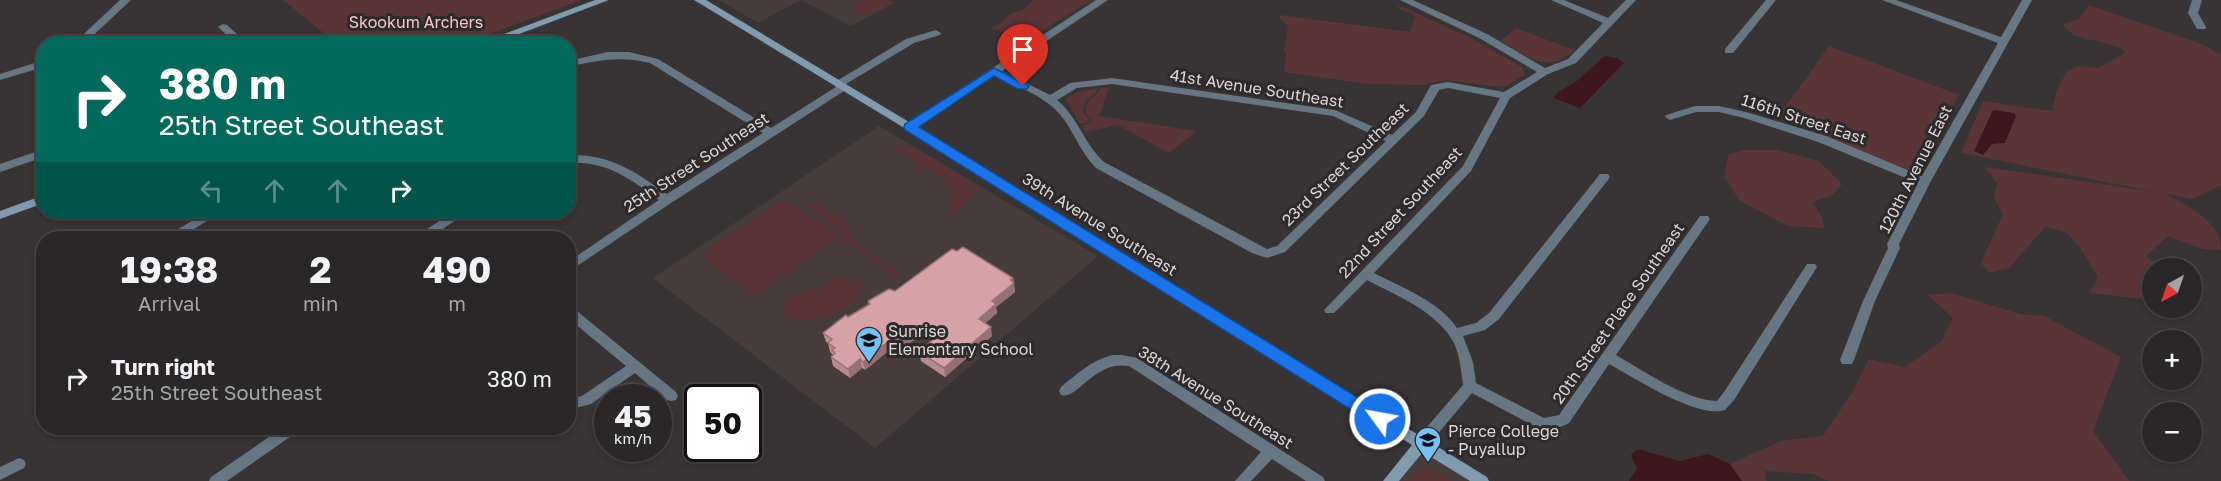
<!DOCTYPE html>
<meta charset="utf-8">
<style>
body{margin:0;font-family:"Golos Text",sans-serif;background:#363334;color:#f1f3f6;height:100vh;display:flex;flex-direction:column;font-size:22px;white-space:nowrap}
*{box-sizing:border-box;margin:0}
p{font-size:20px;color:#a5a5a8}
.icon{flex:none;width:33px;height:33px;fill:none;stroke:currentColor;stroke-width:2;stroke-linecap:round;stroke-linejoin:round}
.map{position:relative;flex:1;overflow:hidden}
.panel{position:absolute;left:36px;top:231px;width:540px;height:204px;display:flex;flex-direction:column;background:#2a2728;border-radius:24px;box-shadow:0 3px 9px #0003,0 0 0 2px #464445}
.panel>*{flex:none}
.banner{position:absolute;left:36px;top:36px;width:540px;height:183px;border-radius:24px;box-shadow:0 3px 9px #0003,0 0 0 2px #464445;background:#00695c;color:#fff;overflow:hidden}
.needle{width:39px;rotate:220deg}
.buttons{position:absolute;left:2142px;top:258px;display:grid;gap:12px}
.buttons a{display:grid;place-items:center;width:60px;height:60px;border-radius:50%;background:#2a2728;box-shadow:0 3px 9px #0003,0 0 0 2px #464445;font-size:30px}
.speed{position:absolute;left:594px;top:384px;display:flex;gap:12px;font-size:30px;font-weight:700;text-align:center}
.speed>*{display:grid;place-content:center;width:78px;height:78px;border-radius:50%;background:#2a2728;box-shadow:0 3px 9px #0003,0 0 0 2px #464445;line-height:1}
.speed small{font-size:15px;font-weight:400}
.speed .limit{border:3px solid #111;border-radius:9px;background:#fff;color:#111}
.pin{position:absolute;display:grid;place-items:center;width:51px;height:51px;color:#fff;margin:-62px -26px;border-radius:50% 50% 50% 0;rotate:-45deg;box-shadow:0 0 6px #0007}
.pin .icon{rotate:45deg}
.me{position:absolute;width:66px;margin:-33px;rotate:302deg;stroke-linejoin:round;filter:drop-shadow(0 0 4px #0008)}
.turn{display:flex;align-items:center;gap:21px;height:126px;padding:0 24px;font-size:27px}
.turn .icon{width:78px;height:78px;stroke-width:2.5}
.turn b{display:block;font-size:42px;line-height:51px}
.lanes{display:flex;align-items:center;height:57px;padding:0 24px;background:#0003;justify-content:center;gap:30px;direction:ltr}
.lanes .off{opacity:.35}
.eta{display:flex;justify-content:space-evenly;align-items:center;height:102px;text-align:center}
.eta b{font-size:36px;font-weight:700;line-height:42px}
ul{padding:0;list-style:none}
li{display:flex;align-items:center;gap:18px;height:90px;padding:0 24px}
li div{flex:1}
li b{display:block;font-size:22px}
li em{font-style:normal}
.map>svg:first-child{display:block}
.built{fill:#463c3c}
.green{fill:#593538}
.water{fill:#3e171c}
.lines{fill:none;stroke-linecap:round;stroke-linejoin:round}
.street{fill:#667683;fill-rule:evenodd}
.secondary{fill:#809aae;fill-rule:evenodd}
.wall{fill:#b88b8e}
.shaded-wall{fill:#967174}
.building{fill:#d6a2a5;stroke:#967174;stroke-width:1.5}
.route{fill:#1a73e8;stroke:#114b97;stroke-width:1.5}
.labels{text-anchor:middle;stroke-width:6;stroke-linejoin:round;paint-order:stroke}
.park-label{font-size:16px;fill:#f5c5c8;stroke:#2e2a2b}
.street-label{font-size:16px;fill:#d9d7d7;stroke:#2e2a2b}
.poi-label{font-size:16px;fill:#d9d7d7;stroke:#2e2a2b;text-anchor:start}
</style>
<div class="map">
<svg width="2221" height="481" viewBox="0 0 2221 481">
<rect width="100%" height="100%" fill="#383435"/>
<path class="built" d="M719 0H889L895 3 851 26 801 0 758 23Z
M879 126 1098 256 875 448 653 278Z
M1421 444 1478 481H1394Z"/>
<path class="green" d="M283 0H582L464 43 337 44Z
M862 0H886L892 3 867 17 853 9 852 6Z
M1034 0H1091L1029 39 1013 32 990 29 998 25 1012 13 1023 10Z
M1398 5 1469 37 1522 67 1524 75 1507 86 1499 87 1446 80 1424 85 1368 84 1284 72 1286 54 1284 50 1288 26 1279 18 1280 15 1410 32 1415 17 1413 14 1400 9Z
M2089 5 2207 46 2221 56V185L2193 199 2166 194C2189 207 2221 221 2221 250L2203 249 2168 236 2146 256 2160 268H2152L2151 300 2090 293 2098 277 2081 249 2066 232 2045 227 2009 268 1989 273 1981 263 2003 214 1994 198 1997 183 1985 167 2156 192 1961 153 1983 101 2052 111 2056 92 2067 71 2079 66 2098 68 2125 53 2122 48 2073 35 2062 24 2079 19Z
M1516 28 1574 50C1546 76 1528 56 1501 41Z
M1829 46 1959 95 1915 173 1778 117Z
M1098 88C1093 99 1084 96 1083 112L1091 121 1081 124 1065 99 1078 92Z
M1100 88H1109L1099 116 1197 131 1169 153 1118 125 1086 132 1082 126 1093 121 1086 113C1085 96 1096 99 1100 88Z
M895 146 914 147 980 188V191L955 212 951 219 946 218 953 195 950 188 942 183 945 179 924 167 917 171 915 169 920 164 899 152H890Z
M1743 150H1779L1819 161 1842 184 1833 195 1813 202 1822 217 1824 228 1788 226 1740 201 1724 177 1728 155Z
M786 201 835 231 837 238 759 294 750 293 706 260 704 257 708 249 778 203Z
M814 202 833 213 844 214C849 245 876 257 901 272L892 279 889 277 893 274 847 242 841 246 837 243 843 237 841 230 802 204Z
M838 274 847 280 862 281 865 286C851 314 814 326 785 317L781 311 786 299 813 289 817 290Z
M1951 293 2020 314 2044 316 2121 357 2093 431 2129 481H1829L1813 474 1765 471 1766 481H1742L1730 464 1781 441 1823 436 1853 391 1869 359 1905 367 1941 342 1953 318 1928 295Z
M1422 469 1433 470 1452 481H1408Z"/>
<path class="water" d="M1606 56 1617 58 1624 63 1580 108 1554 98 1557 93 1578 80 1602 58Z
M1993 110 2014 113 2016 116 2005 143 1992 144 1983 155 1974 151Z
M1638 449 1680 461 1708 454 1730 464 1742 481H1629L1637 468 1631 455Z"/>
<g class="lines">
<path class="street" d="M120 0H131L84 44H73Z
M1096 0H1108L1002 71 1050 95 1070 83 1112 78 1335 110 1392 135 1416 112 1431 85 1448 82 1504 92 1537 72 1479 38 1400 0H1413L1487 34 1545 68 1568 59 1603 23 1551 0H1564L1608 18 1626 0H1636L1576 63 1548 74 1510 98 1471 171 1374 273C1401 287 1439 301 1457 328L1476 323 1489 313 1600 174H1608L1610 177 1608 180 1499 319 1485 330 1463 336 1473 362 1476 383 1544 418 1559 415 1700 216H1708L1710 219 1616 355C1644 371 1685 400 1717 401L1724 392 1807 264H1815L1817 267 1734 400 1725 410C1697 419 1635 378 1609 364L1569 423C1560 428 1548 431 1538 428L1472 393 1426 448 1421 450 1416 448 1414 444 1416 440 1463 385C1461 371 1460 356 1454 343 1437 311 1397 296 1367 280L1334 313H1326L1324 310 1463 166 1500 98 1448 88 1439 90 1424 116 1285 252 1267 258 1252 253 1096 168C1082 154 1076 137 1065 121 1049 97 1020 88 995 76L914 129H906L905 127 906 125ZM1112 84 1333 116 1386 141 1277 246 1267 249 1104 162C1084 144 1078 117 1057 100L1077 88Z
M1766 0H1776L1733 53H1725V49Z
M1882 0H1896L2001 37 2022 0H2032L1931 181 1899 244 1900 248 1875 301 1854 360 1852 364H1842L1840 360 1863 301 1888 248 1887 244 1918 183 1818 142 1744 118 1719 112H1696L1670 120 1665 117 1666 115 1695 106H1719L1746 112 1826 136 1922 176 1998 43Z
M2192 0H2202L2198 13 2206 27 2205 29H2197L2188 13Z
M223 24 227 25 248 44H236L218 27Z
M936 30 941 33 940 35 914 43 846 84 848 87 847 89 671 203 568 272V262L659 200C628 178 608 161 568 163V155C611 154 634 171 667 194L763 133 650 63C619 56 600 60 568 67V61L608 52H629L658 59 771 128 836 87 834 84 835 82 906 39Z
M44 60V67L0 80V74Z
M44 149V157L0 172V164Z
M207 212H221L180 238H166L168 235Z
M453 212H467L430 238H416L418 235Z
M568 305 572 307 676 392 678 396 676 400 671 401 666 400 635 373 591 404 568 410V399L582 396 626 366 568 318Z
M1112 355H1122L1137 358 1323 477 1325 481H1306L1272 459 1251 481H1235L1261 452 1129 366C1094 360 1078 400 1061 395L1059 391 1061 387C1078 373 1091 361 1112 355Z
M282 428H299L297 432 227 481H209L211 477Z
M19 458 24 460 26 464 24 468 0 480V467Z"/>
<path class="secondary" d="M595 0H609L493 44H477Z
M694 0H706L914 125 1487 477 1489 481H1470L1423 452 1399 481H1383L1412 445 906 129Z
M44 195V203L0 219V211Z"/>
</g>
<path class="wall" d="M1013 278 1015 292 996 307 997 313 985 323 992 336 945 377 921 361 919 352 934 339 926 333 896 351 892 348 865 370 862 368 850 378 833 366 831 357 833 355 830 352 828 343 826 342 823 333 868 305V301L895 291Z"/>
<path class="shaded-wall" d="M1013 278 1015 292 996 307 997 313 980 328 979 319Z
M925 325 926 333 896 351 894 342Z
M991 327 992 336 945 377 944 368Z
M891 339 892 348 865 370 863 362Z
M860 359 862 368 850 378 848 369Z"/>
<path class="building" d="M963 247 1013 278 1010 280 1014 283 992 301 996 304 979 319 991 327 944 368 919 352 939 334 925 325 894 342 891 339 863 362 860 359 848 369 831 357 835 353 832 350 835 348 828 343 832 339 823 333 846 315 848 317 870 304 868 301 889 289 895 291 952 249 957 251Z"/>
<path class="route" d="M994 68 1029 86 1027 89H1018L994 76 919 127 1386 415 1388 419 1386 424 1380 425 1374 424 905 130 904 127 905 124Z"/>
<defs>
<g id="school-pin" transform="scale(1.35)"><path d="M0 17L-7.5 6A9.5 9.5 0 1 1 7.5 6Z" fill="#75c0f6" stroke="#2e2a2b"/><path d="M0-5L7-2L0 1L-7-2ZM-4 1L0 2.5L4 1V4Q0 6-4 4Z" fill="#111"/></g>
<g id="university-pin" transform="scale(1.35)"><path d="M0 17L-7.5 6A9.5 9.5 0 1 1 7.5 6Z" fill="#75c0f6" stroke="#2e2a2b"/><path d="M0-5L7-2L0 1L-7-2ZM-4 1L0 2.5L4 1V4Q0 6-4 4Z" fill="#111"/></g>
</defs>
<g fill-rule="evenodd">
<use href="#school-pin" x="869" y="340"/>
<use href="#university-pin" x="1428" y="440"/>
</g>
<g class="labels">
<g class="park-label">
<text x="416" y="28">Skookum Archers</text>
</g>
<g class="street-label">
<text transform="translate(1257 88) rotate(9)" y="6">41st Avenue Southeast</text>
<text transform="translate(1804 119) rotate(18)" y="6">116th Street East</text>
<text transform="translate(696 162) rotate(-33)" y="6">25th Street Southeast</text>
<text transform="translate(1345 164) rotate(-44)" y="6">23rd Street Southeast</text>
<text transform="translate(1915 169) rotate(-63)" y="6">120th Avenue East</text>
<text transform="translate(1400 212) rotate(-47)" y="6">22nd Street Southeast</text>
<text transform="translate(1100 224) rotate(32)" y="6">39th Avenue Southeast</text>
<text transform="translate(1618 313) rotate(-55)" y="6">20th Street Place Southeast</text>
<text transform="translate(1216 397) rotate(32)" y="6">38th Avenue Southeast</text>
</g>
<g class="poi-label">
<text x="888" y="337">Sunrise<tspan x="888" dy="18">Elementary School</tspan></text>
<text x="1448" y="437">Pierce College<tspan x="1448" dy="18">- Puyallup</tspan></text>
</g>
</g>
</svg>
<div class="buttons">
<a><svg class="needle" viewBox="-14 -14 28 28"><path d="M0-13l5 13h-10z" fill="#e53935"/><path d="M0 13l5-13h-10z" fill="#a5a5a8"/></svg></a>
<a>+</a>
<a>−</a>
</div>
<div class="speed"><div>45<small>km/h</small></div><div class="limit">50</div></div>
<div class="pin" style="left:1023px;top:86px;background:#d93025"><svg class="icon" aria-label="arrive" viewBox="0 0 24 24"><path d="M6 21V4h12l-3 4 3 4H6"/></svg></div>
<svg class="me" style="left:1380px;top:419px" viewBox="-20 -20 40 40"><circle r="17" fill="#1a73e8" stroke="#fff" stroke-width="3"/><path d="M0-11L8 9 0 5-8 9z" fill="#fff"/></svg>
<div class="banner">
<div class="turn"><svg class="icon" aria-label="right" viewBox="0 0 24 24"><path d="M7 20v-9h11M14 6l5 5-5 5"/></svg><div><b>380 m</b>25th Street Southeast</div></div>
<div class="lanes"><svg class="icon off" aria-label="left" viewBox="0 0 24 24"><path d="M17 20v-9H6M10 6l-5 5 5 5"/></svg><svg class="icon off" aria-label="ahead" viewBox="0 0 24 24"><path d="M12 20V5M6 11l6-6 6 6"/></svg><svg class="icon off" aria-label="ahead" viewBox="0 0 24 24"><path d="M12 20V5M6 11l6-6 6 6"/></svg><svg class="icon" aria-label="right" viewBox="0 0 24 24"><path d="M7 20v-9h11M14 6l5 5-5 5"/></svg></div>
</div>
<section class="panel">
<div class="eta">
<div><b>19:38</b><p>Arrival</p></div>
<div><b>2</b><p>min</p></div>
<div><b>490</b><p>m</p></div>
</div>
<ul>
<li><svg class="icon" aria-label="right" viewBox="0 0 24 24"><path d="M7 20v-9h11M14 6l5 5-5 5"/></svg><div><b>Turn right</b><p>25th Street Southeast</p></div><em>380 m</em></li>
</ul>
</section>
</div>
